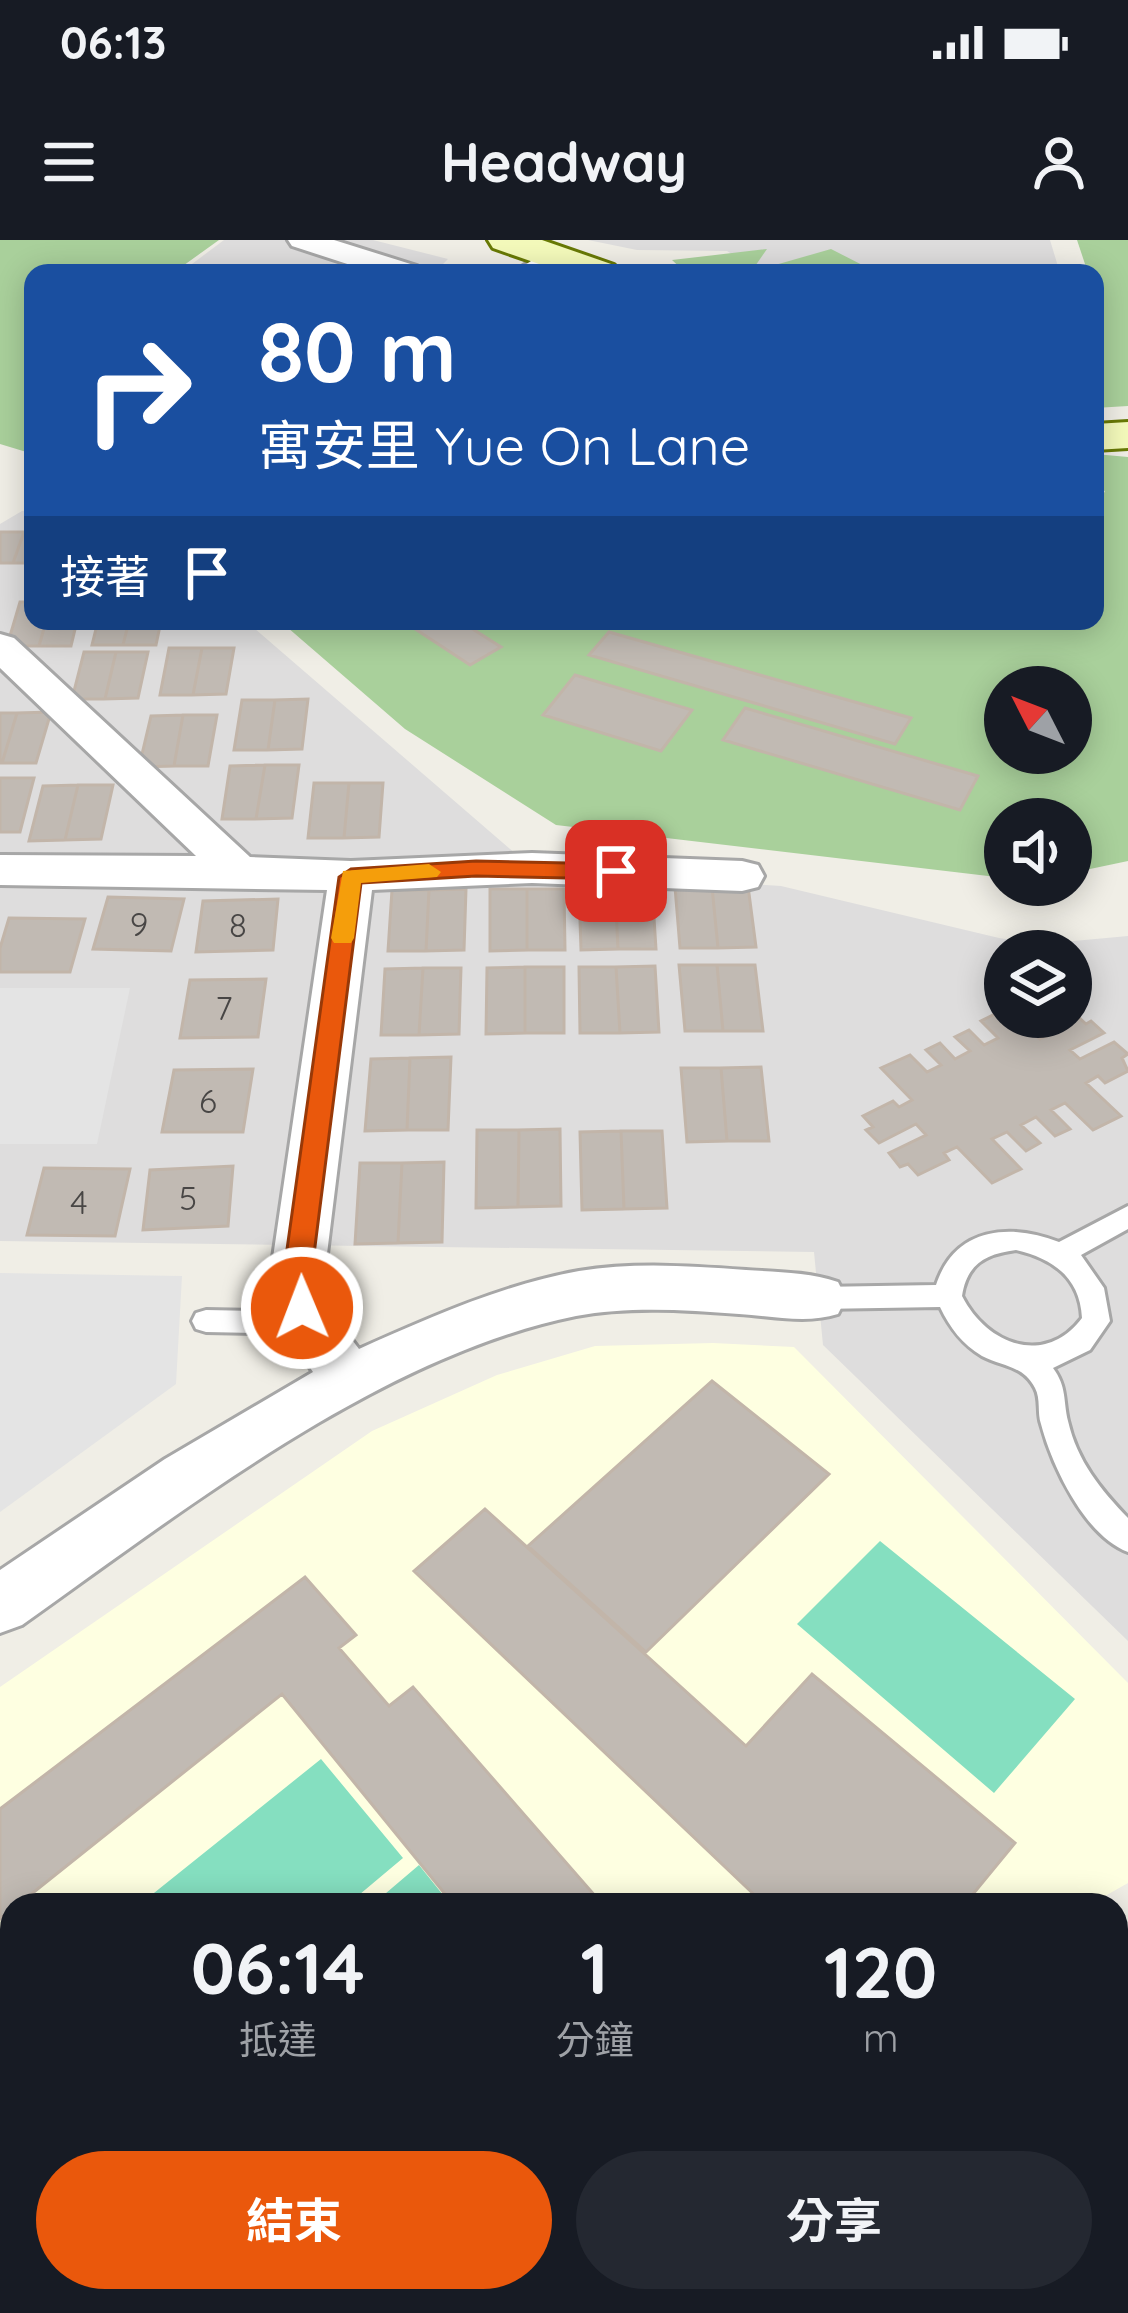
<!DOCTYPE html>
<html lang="zh-TW">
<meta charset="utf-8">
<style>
body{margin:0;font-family:Quicksand,"Noto Sans TC",sans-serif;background:#242831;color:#f1f3f6;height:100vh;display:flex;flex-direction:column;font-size:45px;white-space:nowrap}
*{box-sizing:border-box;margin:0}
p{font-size:39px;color:#9ea1a6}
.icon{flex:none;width:66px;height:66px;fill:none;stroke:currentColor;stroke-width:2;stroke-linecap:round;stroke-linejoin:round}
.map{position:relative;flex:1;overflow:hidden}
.drawer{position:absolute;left:0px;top:1653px;width:1128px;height:420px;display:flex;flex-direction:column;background:#171b24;border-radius:36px 36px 0 0;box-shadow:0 6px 30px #0003}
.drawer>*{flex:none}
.hud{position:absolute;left:24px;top:24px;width:1080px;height:366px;border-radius:24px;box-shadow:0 6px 30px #0003;background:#1a4fa0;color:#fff;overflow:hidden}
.needle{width:78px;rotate:312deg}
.buttons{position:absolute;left:984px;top:426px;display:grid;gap:24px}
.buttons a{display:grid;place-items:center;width:108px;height:108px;border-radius:50%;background:#171b24;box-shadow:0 6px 30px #0003;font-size:60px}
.pin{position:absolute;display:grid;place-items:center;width:102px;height:102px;color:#fff;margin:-51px;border-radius:24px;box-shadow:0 6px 18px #0006}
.me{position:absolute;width:132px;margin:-66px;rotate:359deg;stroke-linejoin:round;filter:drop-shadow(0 0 9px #0008)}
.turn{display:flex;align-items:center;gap:42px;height:252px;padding:0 36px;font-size:54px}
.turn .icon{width:156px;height:156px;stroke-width:2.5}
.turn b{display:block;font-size:84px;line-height:102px}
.then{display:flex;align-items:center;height:114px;padding:0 36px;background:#0003;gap:24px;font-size:45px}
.eta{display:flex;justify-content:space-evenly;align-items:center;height:204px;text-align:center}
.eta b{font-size:72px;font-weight:700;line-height:84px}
.primary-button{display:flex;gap:24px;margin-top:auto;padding:24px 36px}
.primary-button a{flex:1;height:138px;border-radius:72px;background:#ea580c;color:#fff;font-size:48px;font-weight:700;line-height:138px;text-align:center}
.primary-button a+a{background:#242831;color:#f1f3f6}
.status{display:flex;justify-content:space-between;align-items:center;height:84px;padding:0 60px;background:#171b24;direction:ltr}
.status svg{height:33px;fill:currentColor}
header{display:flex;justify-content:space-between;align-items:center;height:156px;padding:0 36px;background:#171b24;font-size:54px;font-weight:700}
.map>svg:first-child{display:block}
.residential{fill:#dedddd;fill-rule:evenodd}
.education{fill:#feffe1}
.forest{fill:#a9d09b;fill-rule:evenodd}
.pitch{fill:#85dfc0}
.parking{fill:#e4e4e4}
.building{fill:#c1bab3;stroke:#c2b5a9;stroke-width:3}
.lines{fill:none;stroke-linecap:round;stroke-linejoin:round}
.lane-casing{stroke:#a7a7a7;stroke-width:6}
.street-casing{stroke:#a7a7a7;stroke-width:6}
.secondary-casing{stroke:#687905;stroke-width:6}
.lane{fill:#fff;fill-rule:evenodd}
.street{fill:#fff;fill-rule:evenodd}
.secondary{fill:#f4fabb;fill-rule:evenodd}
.route{fill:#ea580c;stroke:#983908;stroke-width:3}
.slow{fill:#f59e0b}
.labels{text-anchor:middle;stroke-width:10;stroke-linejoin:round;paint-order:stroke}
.number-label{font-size:33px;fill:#484645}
</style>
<div class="status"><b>06:13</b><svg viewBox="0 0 49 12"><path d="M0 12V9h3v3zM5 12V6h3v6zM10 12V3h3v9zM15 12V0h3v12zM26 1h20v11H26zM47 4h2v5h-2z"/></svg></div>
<header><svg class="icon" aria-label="menu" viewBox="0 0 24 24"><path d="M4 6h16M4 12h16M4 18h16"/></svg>Headway<svg class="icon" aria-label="person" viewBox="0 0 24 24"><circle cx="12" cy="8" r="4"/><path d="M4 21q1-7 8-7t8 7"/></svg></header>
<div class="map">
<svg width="1128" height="2073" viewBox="0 0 1128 2073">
<rect width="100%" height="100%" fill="#f0eee6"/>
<path class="residential" d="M224 0H373L448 19 434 33H180Z
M588 0H1050L1060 33H762L727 11 637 10Z
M33 270V381H246L532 628 781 646 999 698 1041 704 1128 696V1401L823 1105 814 1012 0 1001V284L22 271ZM1005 711H1071V777H1005Z"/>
<path class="education" d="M713 1103 794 1107 1128 1443V1643L1089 1665H12V2021L0 2001V1447L372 1191 497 1135 595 1106Z
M36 2061H454L435 2073H43Z"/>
<path class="forest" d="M0 0H219L173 33H33V214L0 204Z
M1077 0H1128V166L1095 168V33H1088Z
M767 9 751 32 831 9 878 33H686L672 20Z
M1095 214 1128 217V621L1071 633V579H1005V638L556 585 405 489 280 381H903L945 389 996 381H1095V271L1105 251 1095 248ZM1005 447H1071V513H1005Z"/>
<path class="pitch" d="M880 1301 1075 1459 994 1553 797 1384Z
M321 1519 403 1618 347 1665H139Z
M419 1625 451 1665H372Z"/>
<path class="parking" d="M0 748H130L97 904H0Z
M0 1033 182 1036 176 1144 0 1272Z"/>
<path class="building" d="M0 292H24L13 323H0Z
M24 292H33V323H13Z
M20 362H33V381H46L39 406H7Z
M46 381H77L71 406H39Z
M98 381H129L123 405H92Z
M129 381H161L156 405H123Z
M403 381H460L501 407 470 425Z
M609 392 911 478 895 504 589 415Z
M169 408H202L193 455H160Z
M202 408H234L226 454 193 455Z
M84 412H116L105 459H72Z
M116 412H148L138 458 105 459Z
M575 435 692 470 661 511 543 475Z
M308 459 302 509 268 510 275 460Z
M242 460H275L268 510H234Z
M745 468 978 536 960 570 723 500Z
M51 472 36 523H2L17 473Z
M0 473H17L2 523H0Z
M183 475H217L208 526H174Z
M183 475 174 526 139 527 151 476Z
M265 525H299L292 578 256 579Z
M265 525 256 579H222L230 526Z
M0 538H34L20 592H0Z
M314 543H349L344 598H308Z
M349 543H383L379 597 344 598Z
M78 545H113L101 599 65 600Z
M78 545 65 600 29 601 43 546Z
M748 646 756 707 718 708 712 647Z
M652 647 656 709H618L615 648Z
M675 647H712L718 708H680Z
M615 648 618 709 581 710 579 649Z
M466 649 464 710 426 711 429 650Z
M490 649H527V710L490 711Z
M527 649H564L565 710H527Z
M392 650H429L426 711H388Z
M108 657 184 659 171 711 93 709Z
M278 659 273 710 196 712 203 661Z
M9 678 85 679 70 732H0V708Z
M679 725H717L723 791H685Z
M717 725H755L763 791H723Z
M655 726 659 792 620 793 616 727Z
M525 727H564V793H525Z
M525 727V793L486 794 487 728Z
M579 727H616L620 793H580Z
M423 728H461L459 794 419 795Z
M423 728 419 795H381L385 729Z
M266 739 258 797 180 798 190 740Z
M1005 769V777H1017L1040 799 1052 793 1046 787 1075 774 1086 784 1091 781 1104 793 1070 810 1080 819 1114 802 1128 814 1122 818 1128 831 1105 843 1098 836 1086 843 1121 876 1093 890 1065 863 1051 870 1070 889 1055 896 1036 877 1021 885 1040 903 1026 911 1007 892 992 899 1021 929 992 943 957 907 944 913 949 920 918 935 908 924 900 927 889 913 926 895 916 884 879 903 866 890 873 887 863 876 893 861 899 867 912 860 881 828 910 815 927 832 941 825 926 810 940 803 955 819 970 811 955 797 969 790 984 805 998 798 981 781Z
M451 817 448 890H407L410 818Z
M410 818 407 890 365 891 371 819Z
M761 827 769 901H727L721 828Z
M681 828H721L727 901 687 902Z
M253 829 243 892H162L174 830Z
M560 889 561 966 518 967 519 890Z
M477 890H519L518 967 476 968Z
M621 891H662L667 968 624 969Z
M621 891 624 969 582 970 580 892Z
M444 922 442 1002 398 1003 402 923Z
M360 923H402L398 1003 355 1004Z
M233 926 228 986 143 990 150 930Z
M44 928 130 929 115 996 27 995Z
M712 1141 829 1234 646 1412 528 1306Z
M485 1269 746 1506 812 1434 1015 1603 964 1665H765L414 1331Z
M305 1337 356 1395 339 1408 389 1466 413 1447 603 1665H454L282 1454 0 1679V1569Z
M12 1750V1978L0 1958V1759Z
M63 2061H135L122 2073H70Z"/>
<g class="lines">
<g class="lane-casing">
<path id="lane" d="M1128 966V989L1081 1015 1104 1048 1110 1081 1090 1110 1053 1128C1067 1147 1063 1160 1068 1181 1077 1221 1101 1250 1128 1278V1312C1085 1296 1052 1226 1041 1184 1037 1173 1041 1159 1035 1148 1023 1125 1003 1127 982 1116 962 1104 950 1088 940 1067L819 1069 809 1066 805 1058 809 1050 819 1047 936 1045C955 987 1010 983 1059 1002ZM1016 1010C1054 1019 1080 1038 1082 1078 1045 1127 987 1105 962 1056 967 1024 985 1014 1016 1010Z
M206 1070 308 1072 318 1075 322 1083 318 1091 308 1094 206 1092 196 1089 192 1081 196 1073Z"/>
</g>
<g class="street-casing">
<path id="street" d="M288 0H334L417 26 421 33H375L292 6Z
M555 6 570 15 548 33H512Z
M0 394 14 398 250 617 351 621 532 613 742 621 758 625 764 636 758 647 742 651 532 643 372 650 324 1038 333 1075 359 1109C428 1078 505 1044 579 1031 634 1022 691 1026 746 1030 777 1032 809 1032 838 1042L846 1058 838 1074C807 1084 772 1076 739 1074 686 1070 629 1066 576 1076 379 1116 183 1271 22 1385L0 1393V1330L165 1219 313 1132 280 1083 270 1038 327 650 0 645V615L196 616 0 428Z"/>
</g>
<g class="secondary-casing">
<path id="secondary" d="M488 0H542L614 25 620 33H565L493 8Z
M1128 182V208L1095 210V184Z
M1128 2012V2073H1065L1070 2061H1116V2016Z"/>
</g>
<use href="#lane" class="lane"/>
<use href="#street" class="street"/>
<use href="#secondary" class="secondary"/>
</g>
<path class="route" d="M476 621 616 624 627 631 616 639 476 636 361 643 311 1038 316 1068 312 1076H292L283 1038 339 637 351 629Z"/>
<path class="slow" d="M429 624 441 632 437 637 361 643 354 698 351 703H334L331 698 343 631Z"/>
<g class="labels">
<g class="number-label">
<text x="139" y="696">9</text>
<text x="238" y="697">8</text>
<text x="224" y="780">7</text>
<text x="208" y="873">6</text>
<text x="188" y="970">5</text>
<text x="79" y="974">4</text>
</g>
</g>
</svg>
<div class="buttons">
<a><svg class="needle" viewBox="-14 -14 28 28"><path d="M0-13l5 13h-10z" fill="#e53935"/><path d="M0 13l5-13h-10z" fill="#9ea1a6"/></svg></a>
<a><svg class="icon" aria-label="sound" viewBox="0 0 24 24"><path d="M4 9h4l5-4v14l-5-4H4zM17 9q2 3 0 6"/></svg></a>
<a><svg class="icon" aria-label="layers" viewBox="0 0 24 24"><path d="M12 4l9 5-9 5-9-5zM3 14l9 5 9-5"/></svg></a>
</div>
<div class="pin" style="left:616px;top:631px;background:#d93025"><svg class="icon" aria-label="arrive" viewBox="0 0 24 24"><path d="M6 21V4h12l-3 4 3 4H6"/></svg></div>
<svg class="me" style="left:302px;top:1068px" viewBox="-20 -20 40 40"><circle r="17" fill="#ea580c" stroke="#fff" stroke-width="3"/><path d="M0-11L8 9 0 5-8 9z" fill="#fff"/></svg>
<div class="hud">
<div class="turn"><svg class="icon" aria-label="right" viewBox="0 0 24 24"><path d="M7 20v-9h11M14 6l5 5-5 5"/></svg><div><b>80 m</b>寓安里 Yue On Lane</div></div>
<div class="then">接著<svg class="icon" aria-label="arrive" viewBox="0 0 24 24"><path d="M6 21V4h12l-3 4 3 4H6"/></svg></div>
</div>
<section class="drawer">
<div class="eta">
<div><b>06:14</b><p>抵達</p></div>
<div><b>1</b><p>分鐘</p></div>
<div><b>120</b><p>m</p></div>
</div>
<div class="primary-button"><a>結束</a><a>分享</a></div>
</section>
</div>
